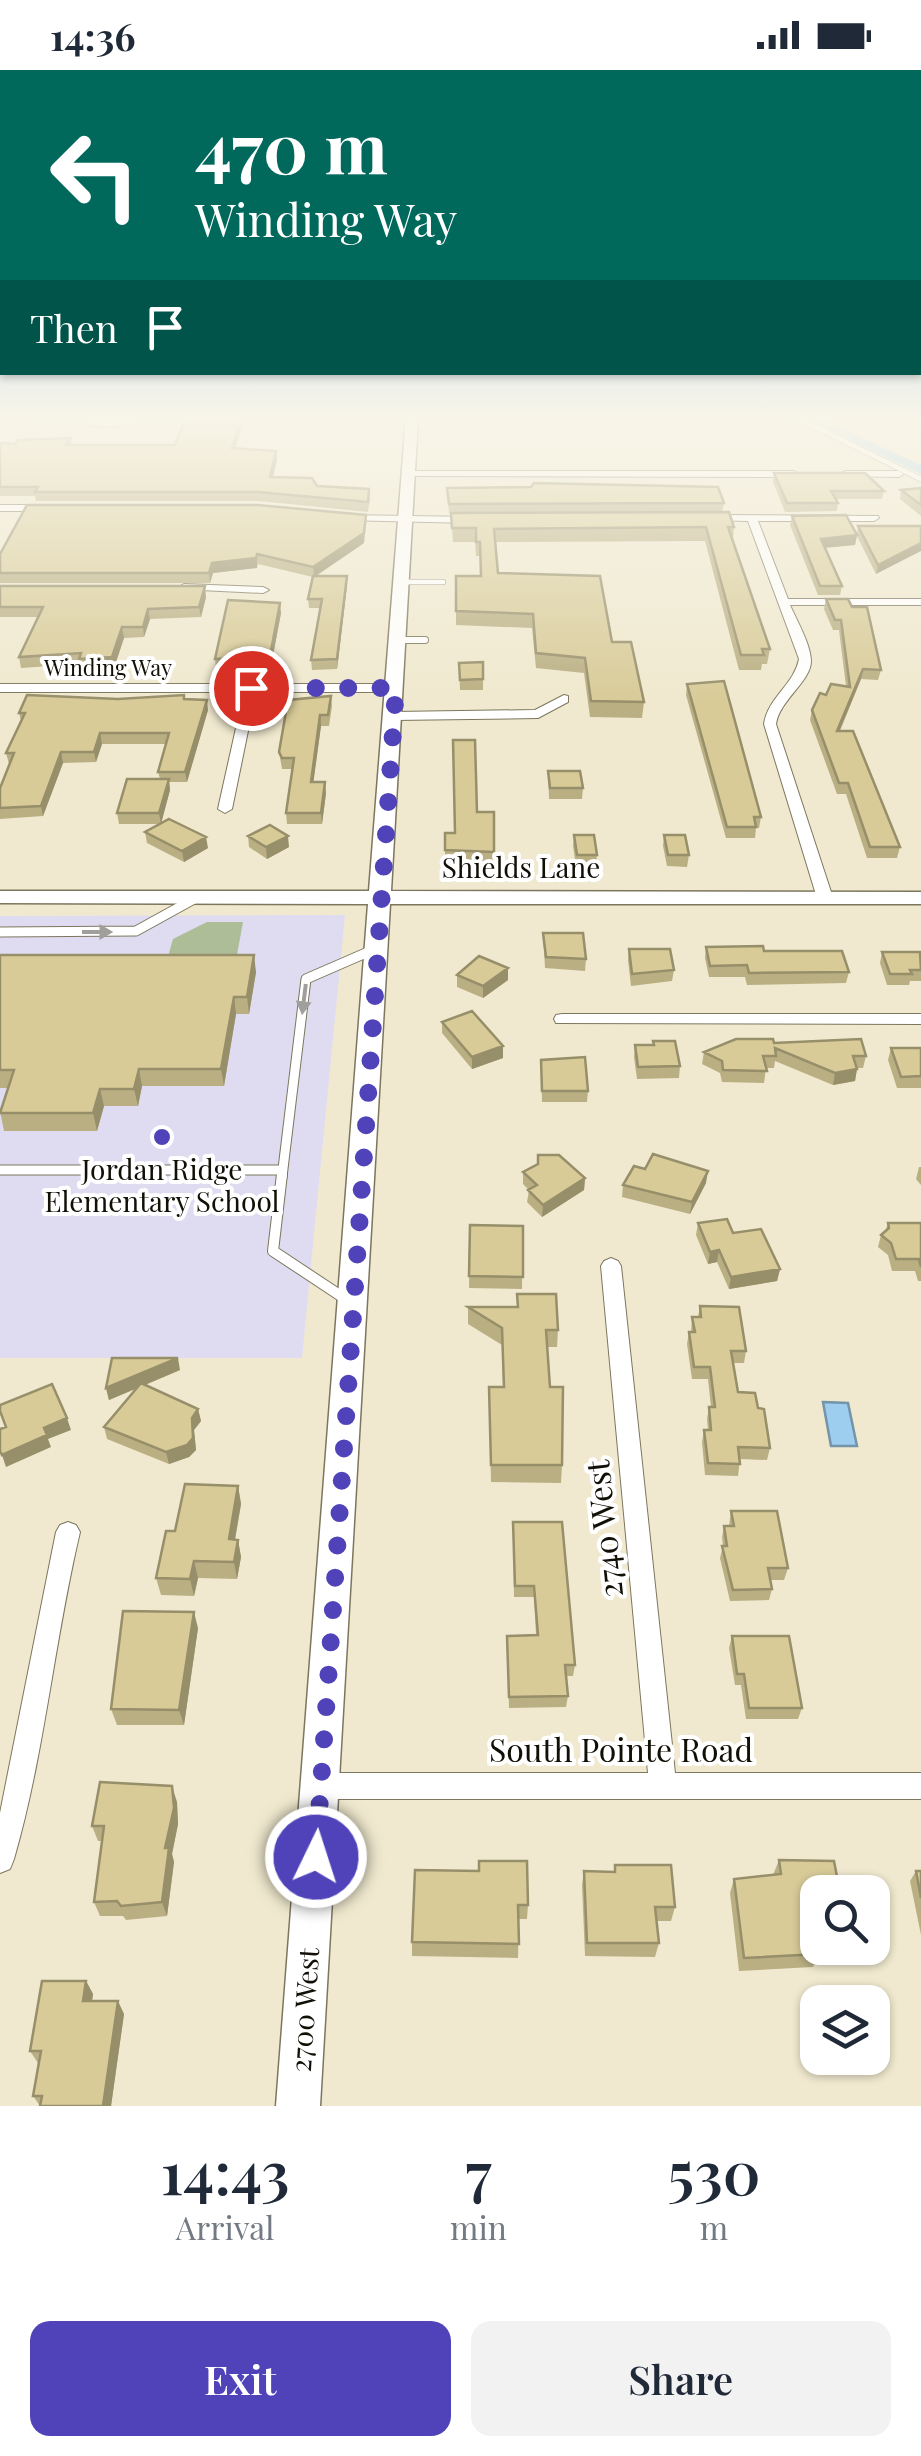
<!DOCTYPE html>
<style>
body{margin:0;font-family:"Playfair Display",serif;background:#f2f2f3;color:#1f2937;height:100vh;display:flex;flex-direction:column;font-size:38px;white-space:nowrap}
*{box-sizing:border-box;margin:0}
p{font-size:32px;color:#747a83}
.icon{flex:none;width:55px;height:55px;fill:none;stroke:currentColor;stroke-width:2;stroke-linecap:round;stroke-linejoin:round}
.map{position:relative;height:2036px;overflow:hidden}
.details{display:flex;flex-direction:column;background:#fff;flex:1}
.details>*{flex:none}
.top-card{position:absolute;left:0px;top:0px;width:922px;height:305px;box-shadow:0 2px 8px #0004;background:#00695c;color:#fff;overflow:hidden}
.buttons{position:absolute;left:800px;top:1805px;display:grid;gap:20px}
.buttons a{display:grid;place-items:center;width:90px;height:90px;border-radius:20px;background:#fff;box-shadow:0 2px 8px #0004;font-size:50px}
.pin{position:absolute;display:grid;place-items:center;width:85px;height:85px;color:#fff;margin:-42px;border:5px solid #fff;border-radius:50%;box-shadow:0 2px 10px #0007}
.me{position:absolute;width:110px;margin:-55px;rotate:4deg;stroke-linejoin:round;filter:drop-shadow(0 0 8px #0008)}
.turn{display:flex;align-items:center;gap:35px;height:210px;padding:0 30px;font-size:45px}
.turn .icon{width:130px;height:130px;stroke-width:2.5}
.turn b{display:block;font-size:70px;line-height:85px}
.then{display:flex;align-items:center;height:95px;padding:0 30px;background:#0003;gap:20px;font-size:38px}
.eta{display:flex;justify-content:space-evenly;align-items:center;height:170px;text-align:center}
.eta b{font-size:60px;font-weight:600;line-height:70px}
.primary-button{display:flex;gap:20px;margin-top:auto;padding:20px 30px}
.primary-button a{flex:1;height:115px;border-radius:20px;background:#5043ba;color:#fff;font-size:40px;font-weight:600;line-height:115px;text-align:center}
.primary-button a+a{background:#f2f2f3;color:#1f2937}
.status{display:flex;justify-content:space-between;align-items:center;height:70px;padding:0 50px;background:#fff;direction:ltr}
.status svg{height:28px;fill:currentColor}
.map>svg:first-child{display:block}
.education{fill:#dfdcf2}
.green{fill:#adbd98}
.water{fill:#9dcdef;stroke:#7394a9;stroke-width:2.5}
.lines{fill:none;stroke-linecap:round;stroke-linejoin:round}
.canal{fill:#9dcdef;fill-rule:evenodd}
.service-far3-casing{stroke:#7c765e;stroke-width:6}
.service-far2-casing{stroke:#7c765e;stroke-width:8}
.service-far1-casing{stroke:#7c765e;stroke-width:11}
.service-casing{stroke:#7c765e;stroke-width:12}
.minor-casing{stroke:#7c765e;stroke-width:2}
.secondary-casing{stroke:#7c765e;stroke-width:3}
.service-far3{stroke:#fff;stroke-width:5}
.service-far2{stroke:#fff;stroke-width:6}
.service-far1{stroke:#fff;stroke-width:9}
.service{stroke:#fff;stroke-width:10}
.minor{fill:#fff;fill-rule:evenodd}
.secondary{fill:#fff;fill-rule:evenodd}
.wall{fill:#baaf83}
.shaded-wall{fill:#978e6a}
.building{fill:#d8cb98;stroke:#978e6a;stroke-width:2.5}
.oneway{fill:#a09f9b}
.route{stroke:#5043ba;stroke-width:18;stroke-dasharray:0 32.4}
.poi-dot{fill:#5043ba;stroke:#fff;stroke-width:4}
.labels{text-anchor:middle;stroke-width:8;stroke-linejoin:round;paint-order:stroke}
.far-street-label{font-size:22px;fill:#110f06;stroke:#fff}
.street-label{font-size:28px;fill:#110f06;stroke:#fff}
.poi-label{font-size:28px;fill:#110f06;stroke:#fff}
.near-street-label{font-size:32px;fill:#110f06;stroke:#fff}
</style>
<div class="status"><b>14:36</b><svg viewBox="0 0 49 12"><path d="M0 12V9h3v3zM5 12V6h3v6zM10 12V3h3v9zM15 12V0h3v12zM26 1h20v11H26zM47 4h2v5h-2z"/></svg></div>
<div class="map">
<svg width="921" height="2036" viewBox="0 0 921 2036">
<rect width="100%" height="100%" fill="#f0e9cf"/>
<path class="education" d="M345 845 302 1288H0V846Z"/>
<path class="green" d="M207 852H243L236 890H167L173 869Z"/>
<path class="water" d="M823 1332 848 1333 857 1376H831Z"/>
<g class="lines">
<path class="canal" d="M804 348H819L921 395V404Z"/>
<g class="service-far3-casing">
<path id="service-far3" d="M797 348 921 409
M404 512H443"/>
</g>
<g class="service-far2-casing">
<path id="service-far2" d="M400 570H425"/>
</g>
<g class="service-far1-casing">
<path id="service-far1" d="M0 862 136 861 194 829
M0 1100H283
M282 1107 306 909 375 879"/>
</g>
<g class="service-casing">
<path id="service" d="M282 1104 273 1181 344 1228"/>
</g>
<g class="minor-casing">
<path id="minor" d="M26 348 104 351 207 348 104 357Z
M410 401H794L799 404 794 407 407 406V402Z
M845 401H899L904 404 899 407 842 406 840 404Z
M0 435H49L54 438 49 441H0Z
M344 445 473 447 478 450 473 453 340 450 339 448Z
M709 445 878 446 879 448 874 451H758L788 529H921V535H790C797 551 810 573 811 590 812 611 780 629 776 654L833 828 830 831H820L817 828 764 654C768 627 794 615 799 589L748 451 705 450 704 448Z
M184 514 263 517 269 520 263 523 180 519 179 517Z
M0 614H396L402 618 396 622H256L232 739 225 743 218 739 244 622H0Z
M564 625 568 626V632L538 648 394 650 388 646 394 642 535 640Z
M562 944H921V954L556 953 554 949 556 945Z
M611 1188 618 1191 621 1196 675 1703H921V1729H321L312 1725 308 1716 312 1707 321 1703H648L601 1196 604 1191Z
M68 1452 76 1455 80 1462C54 1571 45 1682 14 1789L10 1799 0 1803V1743L56 1462 60 1455Z"/>
</g>
<g class="secondary-casing">
<path id="secondary" d="M406 348H418L391 821 921 822V834H390L320 2036H276L368 834 0 833V821H369Z"/>
</g>
<use href="#service-far3" class="service-far3"/>
<use href="#service-far2" class="service-far2"/>
<use href="#service-far1" class="service-far1"/>
<use href="#service" class="service"/>
<use href="#minor" class="minor"/>
<use href="#secondary" class="secondary"/>
</g>
<path class="wall" d="M242 356 235 378 276 381 277 390 273 407 370 428 368 442 259 431H36L35 426H0V373L15 374 71 368 72 375H175Z
M774 403 884 421 882 429H836L838 433 837 441 785 442 773 412Z
M447 418 724 433 722 442 449 443Z
M921 418V446L900 429 901 420Z
M451 443 734 457 733 470 770 579 767 594H762L761 600H739L705 471 496 472 498 503 612 572 644 632 642 648 590 647 584 603 536 598 532 558 456 555V506H481L480 486H476L475 472H453Z
M366 445 364 473 316 506H347V515L337 599 312 600 311 590 321 538H309L308 529 313 507 258 494 257 498 213 503 210 513H0V484Z
M792 446 857 465 858 456H889L876 504 857 466 855 475 825 478 842 516 840 525H818L790 455Z
M0 516 206 527 201 547 150 549 144 567 124 568 114 598 81 600 80 594 21 598 19 587 38 547H0Z
M826 529 881 600 878 610 861 609 840 661 900 777 897 788H867L846 724H837L810 650 812 640 826 625 846 616 839 560H833L824 539Z
M281 543 271 596 216 599 215 589Z
M483 592V620H460L459 593Z
M687 614 761 747 759 758H756L755 768H726L686 625Z
M184 625 185 629 208 640 187 712H169L170 720 161 753 208 778 184 792 147 773 145 762 160 754H119L117 743 160 709 158 702 166 674H102L96 692 63 693 43 746 0 749V718L11 694H9L6 683 21 651 19 643 118 629Z
M331 626 332 636 329 656H321L313 712 326 723 322 754H287L286 743 292 699H282L279 682Z
M548 701 583 718 582 729H549Z
M477 742H494V793L445 791V763H454Z
M574 765 597 785 596 796H576L573 776Z
M664 765 689 785 687 797 667 796 663 776Z
M248 766 289 777 267 789 249 777Z
M543 863 586 889 585 901 545 898Z
M706 877 764 881 849 902 846 913 747 915 745 907H709L705 888Z
M629 879 674 900 672 911 631 916 628 890Z
M882 882 921 883V911H910L909 915H887L880 893Z
M0 885 256 902 249 944H236L224 1016H142L138 1036H104L97 1061H4L0 1041 8 1018H0Z
M457 905 508 910 483 928 457 917Z
M442 952 503 988 472 999 442 963Z
M653 971 680 996 679 1008 637 1009 634 987 635 975H653Z
M774 973 866 986 863 998H857L855 1011 833 1015 775 991 774 998H766L764 1013 722 1012 720 1003 702 994 704 982Z
M891 978H921V1018H897L888 990Z
M541 990 588 1021 587 1032H542Z
M919 1097H921V1115L916 1109Z
M523 1102 585 1108 584 1120 542 1147 527 1132 529 1120 523 1114Z
M706 1113 690 1144 622 1127 623 1115Z
M698 1153 733 1163 780 1199 777 1211 729 1219 717 1192 708 1194 696 1165Z
M888 1153H921V1211H918L915 1201H892L888 1185 878 1177 881 1165 885 1162Z
M470 1155 523 1156 522 1219 469 1218Z
M517 1224 558 1260 557 1277H547L550 1317 562 1395 561 1413 491 1412 489 1317H503L502 1275 468 1254V1237H517Z
M700 1236 746 1281 744 1293H733L738 1322 758 1338 770 1378 767 1390 740 1389 738 1406 705 1405 702 1372 704 1360H708L707 1349 709 1337H711L708 1309H692L687 1274 689 1262H691L692 1247H698Z
M180 1300 145 1315 198 1339 201 1351 194 1360 196 1380 189 1387 169 1394 107 1369 104 1357 137 1318 109 1330 106 1318Z
M238 1416 241 1434 235 1470H238L241 1487 237 1509 198 1508 194 1526 161 1525 156 1508 175 1461Z
M731 1441 788 1498 784 1510H770L772 1519 769 1530 730 1531 720 1488 723 1476 722 1467 724 1456H729Z
M513 1452 575 1595 573 1606H566L568 1626 566 1637 509 1638 507 1566 536 1565 534 1527H514Z
M198 1558 184 1655H117L111 1639Z
M732 1566 802 1638 798 1649H746L741 1615H735L729 1578Z
M177 1732 178 1754 172 1784 174 1792 167 1846 126 1850 123 1846H100L94 1832 102 1771H98L92 1756Z
M779 1790 818 1822V1853H814L819 1884 813 1897 739 1901 730 1823 734 1809 773 1805Z
M615 1795 675 1837 671 1851H657L659 1873 655 1887 585 1886 582 1815 584 1801 614 1802Z
M479 1801 528 1835 527 1849H519L518 1888 412 1886V1872Z
M916 1801H921V1865L910 1811Z
M86 1911 93 1924 92 1931 124 1944 111 2036H40L33 2026 38 1993 30 1981Z"/>
<path class="shaded-wall" d="M241 348 242 356 233 387 232 378Z
M276 381 277 390 270 416V407Z
M366 445 364 473 314 507 313 497Z
M857 465 855 475 819 478 821 469Z
M921 473V481L876 504 878 495Z
M257 484V498L213 503 210 513 209 503 212 493Z
M347 506V515L337 599V589Z
M205 516 206 527 201 547 199 537Z
M280 533 281 543 271 596 270 586Z
M148 539 150 549 144 567 143 557Z
M122 557 124 568 114 598 106 599 104 589Z
M863 599 861 609 835 671 837 661Z
M207 630 208 640 187 712 185 702Z
M320 645 321 656 312 723 311 712Z
M100 663 102 674 96 692 94 682Z
M61 682 63 693 43 746 41 736Z
M169 709 170 720 161 754 159 743Z
M325 712 326 723 322 754 321 743Z
M288 766 289 777 267 789 266 777Z
M206 767 208 778 184 792 182 781Z
M254 885 256 902 249 944 247 927Z
M508 898V910L483 928V916Z
M234 927 236 944 224 1016 221 999Z
M503 976V988L472 999V987Z
M139 999 142 1016 138 1036 134 1019Z
M857 999 855 1011 833 1015 835 1003Z
M100 1019 104 1036 97 1061 93 1043Z
M708 1101 706 1113 690 1144 692 1132Z
M585 1108 584 1120 542 1147 543 1135Z
M719 1180 717 1192 708 1194 710 1182Z
M780 1199 777 1211 729 1219 731 1207Z
M178 1288 180 1300 109 1330 106 1318Z
M198 1339 201 1351 194 1360 196 1380 189 1387 169 1394 166 1382Z
M67 1348 71 1360 48 1369 51 1377 6 1397 2 1385 44 1358Z
M238 1416 241 1434 232 1486 229 1469Z
M238 1470 241 1487 237 1509 234 1492Z
M194 1491 198 1508 194 1526 190 1509Z
M194 1542 198 1558 184 1655 179 1640Z
M172 1716 177 1732 178 1754 172 1784 174 1792 167 1846 162 1832 165 1778Z
M86 1911 93 1924 90 1944 83 1931Z
M118 1931 124 1944 111 2036H103Z"/>
<path class="building" d="M186 348H241L232 378 276 381 270 407 312 408 317 416 369 419 368 432 258 422H35L38 417H0V373L15 374 18 370 71 368 66 375H175Z
M774 403H865L884 421H831L838 433H787Z
M534 413 718 417 724 433 449 434 447 418 531 417Z
M921 418V435L901 420Z
M27 435H258L366 445 364 463 313 497 257 484 256 488 212 493 209 503H0V484Z
M729 442 734 457H728L770 579H762L764 585H741L706 457 494 459 498 503 600 506 612 572H631L644 632 591 631 585 588 536 583 533 544 456 541V506H481L480 472H476V458H452L451 443Z
M846 445 857 465 821 469 842 516H820L792 446Z
M858 456H921V473L878 495Z
M313 506H347L337 589 311 590 322 529H308Z
M0 516H205L199 537 148 539 143 557H122L112 587 79 589 81 583 19 587 43 537H0Z
M826 529H848L852 537H867L881 600 863 599 837 661H853L900 777H870L848 713H839L812 640 820 623 826 625 831 614 850 617 841 550H835Z
M228 530 280 533 270 586 215 589Z
M483 592V609L460 610 459 593Z
M724 611 761 747H754L756 757H727L687 614Z
M27 625 118 629 184 625V629L207 630 185 702H158L169 663H100L94 682H61L41 736 0 738V718L14 683H6L25 643H19Z
M331 626 328 645H320L311 712H325L321 743H286L294 688H282L279 682 288 630Z
M453 670H475L477 742H494V782L445 780V763H455Z
M548 701H580L583 718H550Z
M127 709H169L159 743H117Z
M169 749 206 767 182 781 145 762Z
M270 755 288 766 266 777 248 766Z
M574 765H594L597 785H577Z
M664 765H685L689 785H668Z
M543 863H583L586 889 546 887Z
M763 876 764 881H842L849 902 749 903 747 895 710 896 706 877Z
M629 879H670L674 900 632 904Z
M882 882H920L921 900H910L912 904H890Z
M0 885H254L247 927H234L221 999H139L134 1019H100L93 1043H0L14 1000H0Z
M479 886 508 898 483 916 457 905Z
M472 941 503 976 472 987 442 952Z
M736 969H773L774 973 861 969 866 986H853L857 999 835 1003 775 978 776 986H763L767 1001 723 1000 722 991 704 982Z
M653 971H675L680 996 638 997 635 975H654Z
M891 978H921V1006L901 1007Z
M585 987 588 1021H542L541 990Z
M653 1084 708 1101 692 1132 623 1115 634 1096 645 1099Z
M538 1085H559L585 1108 543 1135 528 1120 537 1115 523 1102 538 1094Z
M727 1149 733 1163 761 1159 780 1199 731 1207 719 1180 710 1182 698 1153Z
M888 1153H921V1197L919 1189H896L891 1173 881 1165 889 1158Z
M470 1155 523 1156V1207L469 1206Z
M517 1224H556L558 1260H546L550 1317H563L562 1395H491L489 1317H504L502 1258 468 1237H518Z
M700 1236 739 1237 746 1281H731L738 1322 755 1323 758 1338 764 1339 770 1378 738 1377 740 1394 708 1393 704 1360H711L709 1337H715L710 1297H694L689 1262H695L692 1247H701Z
M112 1288H178L106 1318Z
M141 1313 198 1339 192 1348 193 1368 187 1375 166 1382 104 1357Z
M52 1314 67 1348 44 1358 47 1365 2 1385 0 1381V1359L6 1357 0 1341V1335Z
M185 1414 238 1416 229 1469 238 1470 234 1492 194 1491 190 1509 156 1508 166 1461H175Z
M731 1441H777L788 1498H768L772 1519 733 1520 722 1476H727L724 1456H734Z
M513 1452H562L575 1595H565L568 1626 509 1627 507 1566 538 1565 534 1516H515Z
M123 1541 194 1542 179 1640 111 1639Z
M732 1566H789L802 1638H749L744 1604H737Z
M100 1712 172 1716 174 1738 165 1778H169L162 1832 121 1836 117 1831 94 1832 104 1756H92Z
M779 1790 834 1791 840 1822H818V1838H812L819 1884 744 1888 734 1809 781 1804Z
M479 1791H527L528 1835H518L519 1874 412 1872 415 1800 479 1801Z
M615 1795H671L675 1837H655L659 1873H587L584 1801 615 1802Z
M916 1801H921V1828Z
M42 1911H86L83 1931H118L103 2036H40L42 2026H33L41 1981H30Z"/>
<defs><path id="oneway-solid" d="M-6-.8H1V-3.2L6.5 0L1 3.2V.8H-6Z" transform="scale(2.5)"/></defs>
<g class="oneway">
<use href="#oneway-solid" transform="translate(97 862)"/>
<use href="#oneway-solid" transform="translate(304 929) rotate(97)"/>
</g>
<linearGradient id="sky" x2="0" y2="1"><stop stop-color="#8abeeb"/><stop offset="0.55" stop-color="#f8f5e9"/><stop offset="1" stop-color="#f8f5e9" stop-opacity="0"/></linearGradient>
<rect width="921" height="633" fill="url(#sky)"/>
<g class="lines">
<path class="route" d="M251 618H396L316 1787"/>
</g>
<circle class="poi-dot" cx="162" cy="1067" r="10"/>
<g class="labels">
<g class="far-street-label">
<text x="108" y="606">Winding Way</text>
</g>
<g class="street-label">
<text x="521" y="808">Shields Lane</text>
<text transform="translate(305 1940) rotate(-86)" y="10">2700 West</text>
</g>
<g class="poi-label">
<text x="162" y="1110">Jordan Ridge<tspan x="162" dy="32">Elementary School</tspan></text>
</g>
<g class="near-street-label">
<text transform="translate(605 1459) rotate(-96)" y="11">2740 West</text>
<text x="621" y="1692">South Pointe Road</text>
</g>
</g>
</svg>
<div class="buttons">
<a><svg class="icon" aria-label="search" viewBox="0 0 24 24"><circle cx="10" cy="10" r="6"/><path d="M15 15l6 6"/></svg></a>
<a><svg class="icon" aria-label="layers" viewBox="0 0 24 24"><path d="M12 4l9 5-9 5-9-5zM3 14l9 5 9-5"/></svg></a>
</div>
<div class="pin" style="left:251px;top:618px;background:#d93025"><svg class="icon" aria-label="arrive" viewBox="0 0 24 24"><path d="M6 21V4h12l-3 4 3 4H6"/></svg></div>
<svg class="me" style="left:316px;top:1787px" viewBox="-20 -20 40 40"><circle r="17" fill="#5043ba" stroke="#fff" stroke-width="3"/><path d="M0-11L8 9 0 5-8 9z" fill="#fff"/></svg>
<div class="top-card">
<div class="turn"><svg class="icon" aria-label="left" viewBox="0 0 24 24"><path d="M17 20v-9H6M10 6l-5 5 5 5"/></svg><div><b>470 m</b>Winding Way</div></div>
<div class="then">Then<svg class="icon" aria-label="arrive" viewBox="0 0 24 24"><path d="M6 21V4h12l-3 4 3 4H6"/></svg></div>
</div>
</div>
<section class="details">
<div class="eta">
<div><b>14:43</b><p>Arrival</p></div>
<div><b>7</b><p>min</p></div>
<div><b>530</b><p>m</p></div>
</div>
<div class="primary-button"><a>Exit</a><a>Share</a></div>
</section>
